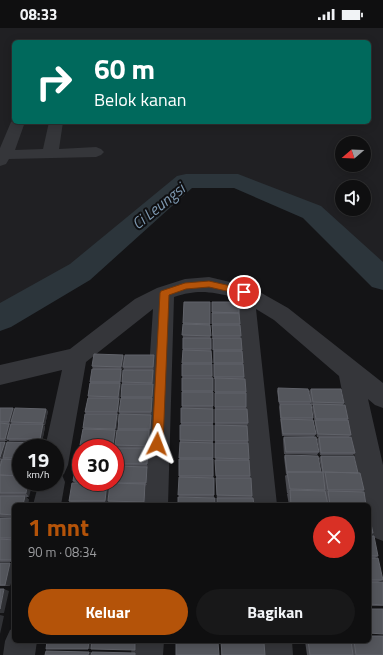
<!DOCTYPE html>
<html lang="id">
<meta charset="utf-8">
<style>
body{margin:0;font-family:"Titillium Web",sans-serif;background:#181819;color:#f1f3f6;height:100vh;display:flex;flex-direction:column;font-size:15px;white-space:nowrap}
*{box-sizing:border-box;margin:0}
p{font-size:13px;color:#9b9c9f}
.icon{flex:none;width:22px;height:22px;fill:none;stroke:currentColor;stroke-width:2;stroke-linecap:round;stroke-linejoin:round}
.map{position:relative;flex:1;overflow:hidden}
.panel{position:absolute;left:12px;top:475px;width:359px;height:140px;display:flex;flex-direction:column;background:#0f0f10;border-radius:6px;box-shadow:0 2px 10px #0003,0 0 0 1px #2f2f30}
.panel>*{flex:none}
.top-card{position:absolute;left:12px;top:12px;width:359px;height:84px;border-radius:6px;box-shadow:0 2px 10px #0003,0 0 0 1px #2f2f30;background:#00695c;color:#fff;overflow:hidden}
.needle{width:26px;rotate:251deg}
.tools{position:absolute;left:335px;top:108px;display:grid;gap:8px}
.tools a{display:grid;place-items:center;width:36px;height:36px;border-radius:50%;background:#0f0f10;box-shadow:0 2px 10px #0003,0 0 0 1px #2f2f30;font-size:20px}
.speed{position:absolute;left:12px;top:411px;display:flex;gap:8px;font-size:20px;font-weight:700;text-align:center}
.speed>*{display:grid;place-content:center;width:52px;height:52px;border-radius:50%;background:#0f0f10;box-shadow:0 2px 10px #0003,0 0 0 1px #2f2f30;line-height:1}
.speed small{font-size:10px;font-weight:400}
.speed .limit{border:6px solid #d22;background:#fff;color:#111}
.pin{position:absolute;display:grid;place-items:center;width:34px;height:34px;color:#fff;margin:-17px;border:2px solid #fff;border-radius:50%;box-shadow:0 1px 4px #0007}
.me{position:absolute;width:44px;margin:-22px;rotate:3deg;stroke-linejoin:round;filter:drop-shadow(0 0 3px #0008)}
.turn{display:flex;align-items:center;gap:14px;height:84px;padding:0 16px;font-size:18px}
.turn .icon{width:52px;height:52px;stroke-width:2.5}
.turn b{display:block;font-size:28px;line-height:34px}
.round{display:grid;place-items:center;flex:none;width:42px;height:42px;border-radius:21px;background:#181819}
.summary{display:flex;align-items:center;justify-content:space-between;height:68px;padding:0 16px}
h1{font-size:24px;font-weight:700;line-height:30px;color:#b45309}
.primary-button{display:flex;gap:8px;margin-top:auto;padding:8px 16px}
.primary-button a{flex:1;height:46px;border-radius:24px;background:#b45309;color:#fff;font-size:16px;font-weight:700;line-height:46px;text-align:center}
.primary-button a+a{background:#181819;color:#f1f3f6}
.status{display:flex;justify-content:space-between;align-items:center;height:28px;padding:0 20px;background:#0f0f10;direction:ltr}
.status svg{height:11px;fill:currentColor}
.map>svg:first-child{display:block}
.built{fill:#202023;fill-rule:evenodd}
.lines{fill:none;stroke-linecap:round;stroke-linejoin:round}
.river{fill:#2c353b;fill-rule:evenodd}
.minor{fill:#35363a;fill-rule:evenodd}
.wall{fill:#4a4b51}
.shaded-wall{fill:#303135}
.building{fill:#54565c;stroke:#61636a}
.route{fill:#b45309;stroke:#753606}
.labels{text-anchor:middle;stroke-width:4;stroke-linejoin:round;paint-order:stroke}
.water-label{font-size:16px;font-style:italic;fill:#7d98b0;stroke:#0f0f11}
</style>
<div class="status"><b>08:33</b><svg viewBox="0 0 49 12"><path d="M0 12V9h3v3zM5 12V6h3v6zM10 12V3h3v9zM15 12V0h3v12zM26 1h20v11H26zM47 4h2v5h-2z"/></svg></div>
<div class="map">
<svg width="383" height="627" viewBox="0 0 383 627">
<rect width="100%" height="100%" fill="#141416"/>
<path class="built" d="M0 0H383V251L312 184 238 153H186L80 244 0 290ZM14 14H369V94H14ZM342 115H364V137H342ZM342 159H364V181H342Z"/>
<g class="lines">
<path class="river" d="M186 146H238L321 178 383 234V262L372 259 303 190 234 160H192L90 252 11 299 0 303V275L70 236 177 148Z"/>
<path class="minor" d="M14 91V94H25L15 122 43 121 49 94H63L59 121 96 119 101 121 104 124 101 127 96 129 9 131 6 136 0 138V120L11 94Z
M209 249 251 259 288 280 383 355V380L375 377 368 371 383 437V513L373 509 369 500V477H364L339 348 274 292 256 281 277 477H249L234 269C211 264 198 261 174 269L168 477H140L153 281 86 334 68 437 64 446 62 447 65 454 61 477H33L39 454H55V420H45L62 342 0 357V337L70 321 135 271 157 260 185 251Z
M14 600V613H37L35 627H3L5 613 10 602Z
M132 613H164L163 627H131Z
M260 613H292L293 627H261Z"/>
</g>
<path class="wall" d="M184 274H210V310H211L213 363V432L214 470 179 469 180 414V397H181L182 380 183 296Z
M212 274H239L240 310 242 322 244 351 246 364V381L248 395 247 398 250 448V450L252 468V470L254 477H217L215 417V351H214L213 311H212Z
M123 327 124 330 122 342H121L122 344 120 357 119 373 118 387H117L118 389 116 403H115L114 419H81L80 417 84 401 83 400 86 386 85 384 88 370V368L90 355V354L93 341 92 338Z
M154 327 153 359 149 420H116L115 417 120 386 119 384 121 370 122 354 124 342 123 339Z
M278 360 311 374 310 376 313 390V392L316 406 314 409 282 408 279 379 280 376H279L277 363Z
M311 361 344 375 343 377 348 391 347 392 351 407 349 409H317L312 379 313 377H311L309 363Z
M0 380H13L15 382 48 383 45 397H44L45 399 42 414 9 413 8 411 7 413H0Z
M284 409 319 424 317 427 284 426 283 411Z
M319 409 355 425 353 427H320L317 411Z
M0 414H5L6 416 41 417V420H21V454L29 469H26L29 472 14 477V490L0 489V432L2 433V432H0Z
M81 420V454H110V457H108L109 459 107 477 71 474 69 473 75 455 73 453Z
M148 420 149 422 148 439 115 438V423Z
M285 427 320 444H322L319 430 321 428 358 445 364 462 362 464 366 477H289L287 466 288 465H287L285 448 287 446H286L284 429Z
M147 439 148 441 147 457H146V459L145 477H108L109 475 108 473Z
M0 490H14V534H0Z
M369 508 378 528 375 530 383 552 378 554 383 555V578H369Z
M0 535 14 537 10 558H0Z
M305 613H369L383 627H307Z
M221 614 265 627H221Z"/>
<path class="shaded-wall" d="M123 327 124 330 122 342 121 339Z
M121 341 122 344 121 357 120 354Z
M153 342V359L152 372V369Z
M120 355 121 358 118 387 117 384Z
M13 380 15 382 11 397 9 394Z
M46 381 48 383 45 397 43 395Z
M117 386 118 389 116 403 115 401Z
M9 396 11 398 7 413 5 411Z
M43 396 45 399 42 414 40 411Z
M115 402 116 404 114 419 113 417Z
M5 414 7 416 3 432 0 429Z
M40 415 41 417V420H38Z
M148 420 149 422 148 439 147 436Z
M147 439 148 441 147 457 146 455Z
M28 454H33L29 469 26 465Z
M107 455 109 459 107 477 105 473Z
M145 456 146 459 145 477 144 474Z
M25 468 29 472 28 477H23Z
M14 519V534L11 532Z
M10 535 14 537V539L10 558 5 557Z
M4 561 9 563 4 585H0V581Z
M0 587 4 588 0 606Z
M89 613H92L91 621H88Z
M135 613H137L136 622H135Z
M89 624H91V627H88Z"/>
<path class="building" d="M184 274H210V296L183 295Z
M212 274H239V285L212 284Z
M212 285H239L240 296H212Z
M183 296 210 297 211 308 182 307Z
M212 297H240L241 308H213Z
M183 310H211V321H183Z
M213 310H241L242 322H213Z
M183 322 211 323 212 335H182Z
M214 323H242L243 335H214Z
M94 326 123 327 121 339 92 338Z
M125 327H154L153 339H123Z
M182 336H212V348H182Z
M214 336H243L244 349H214Z
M92 341H121L120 354H90Z
M123 342H153L152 355 122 354Z
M182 350H213V363H182Z
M215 350 245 351 246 364H215Z
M90 355H120L118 369 88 368Z
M122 356H153L152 369H121Z
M278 360 308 361 311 374H279Z
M311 361H341L344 375 313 374Z
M182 364H213V378H182Z
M215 365H246V379H215Z
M88 370H119L117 384H85Z
M121 370H152L151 384H119Z
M280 376H311L313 390H281Z
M313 376 345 377 348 391H316Z
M0 380H13L9 394H0Z
M15 380 46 381 43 395 11 394Z
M181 380 213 381V395H181Z
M215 381H247L248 395H215Z
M85 386H117L115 401 83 400Z
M119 386 151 387 150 401H118Z
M281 391 313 392 316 406H283Z
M315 392H348L351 407 318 406Z
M0 395 9 396 5 411H0Z
M11 396H43L40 411H7Z
M180 397H213V413L180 412Z
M215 397 247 398 248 413H215Z
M83 401 115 402 113 417H80Z
M117 402H149L148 418 115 417Z
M284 409H316L319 424H286Z
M319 409H351L355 425H321Z
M0 414H5L0 429Z
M7 414 40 415 38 420H21V430H3Z
M180 414 213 415V430H179Z
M215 415H248L249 431 215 430Z
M80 419 113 420H81V435H77Z
M115 420H148L147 436H115Z
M285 427 318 428 321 444H287Z
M321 428H354L358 445 323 444Z
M2 431 21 432V448L0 447V439Z
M179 431H213V448H179Z
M215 432H249L250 448H216Z
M76 436H81V453H73Z
M115 438 147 439 146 455H111L112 454H115Z
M287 444H323L325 462 290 461Z
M325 444 360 445 364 462H328Z
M0 447 21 448V454H28L26 465H0Z
M179 449 214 450V467H178Z
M216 450H251L252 468 217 467Z
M72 455H107L105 473H69Z
M110 455 145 456 144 474 108 473Z
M290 462 325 463 328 477H291Z
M328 463 364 464 366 477H330Z
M0 468H25L23 477H14V487L0 486Z
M178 469 215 470V477H178Z
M217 470H253L254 477H217Z
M69 474 105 475V477H68Z
M108 475H144V477H108Z
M369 487 373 505H369Z
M0 490H14V510H0Z
M369 508H374L378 528H369Z
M0 511 14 512V519L11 532H0Z
M369 530H378L383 552H369Z
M0 535H10L5 557H0Z
M369 554H383V577L369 576Z
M0 561H4L0 581Z
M369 581H383V606L369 605Z
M369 608H383V627H356L354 613H369Z
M47 613H89L88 621H46Z
M92 613H135V622L91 621Z
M308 613H351L353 627H310Z
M176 614H218L219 627H176Z
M221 614 264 615 265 627H222Z
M46 623 89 624 88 627H45Z
M92 624 135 625V627H91Z"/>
<path class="route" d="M209 253 244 261 248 264 244 267 209 259 186 261 169 267 163 416 161 420 157 422 154 420 152 416 160 265 161 263 185 255Z"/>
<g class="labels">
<g class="water-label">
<text transform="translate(158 178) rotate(-39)" y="6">Ci Leungsi</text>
</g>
</g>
</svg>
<div class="tools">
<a><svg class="needle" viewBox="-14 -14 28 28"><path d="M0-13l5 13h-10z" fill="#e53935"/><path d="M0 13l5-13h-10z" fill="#9b9c9f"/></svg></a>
<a><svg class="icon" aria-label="sound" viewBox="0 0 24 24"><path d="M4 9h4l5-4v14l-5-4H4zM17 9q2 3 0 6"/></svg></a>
</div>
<div class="speed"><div>19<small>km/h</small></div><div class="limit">30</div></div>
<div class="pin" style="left:244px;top:264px;background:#d93025"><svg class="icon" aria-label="arrive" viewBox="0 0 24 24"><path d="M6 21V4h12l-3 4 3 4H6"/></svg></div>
<svg class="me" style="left:157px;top:416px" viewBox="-20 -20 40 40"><path d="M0-17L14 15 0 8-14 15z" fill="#b45309" stroke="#fff" stroke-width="4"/></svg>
<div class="top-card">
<div class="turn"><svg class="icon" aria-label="right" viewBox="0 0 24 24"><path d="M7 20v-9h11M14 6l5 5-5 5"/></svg><div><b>60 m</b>Belok kanan</div></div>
</div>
<section class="panel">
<div class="summary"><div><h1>1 mnt</h1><p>90 m · 08:34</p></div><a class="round" style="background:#d93025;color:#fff"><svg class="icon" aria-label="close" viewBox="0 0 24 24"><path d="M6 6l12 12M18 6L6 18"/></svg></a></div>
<div class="primary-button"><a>Keluar</a><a>Bagikan</a></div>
</section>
</div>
